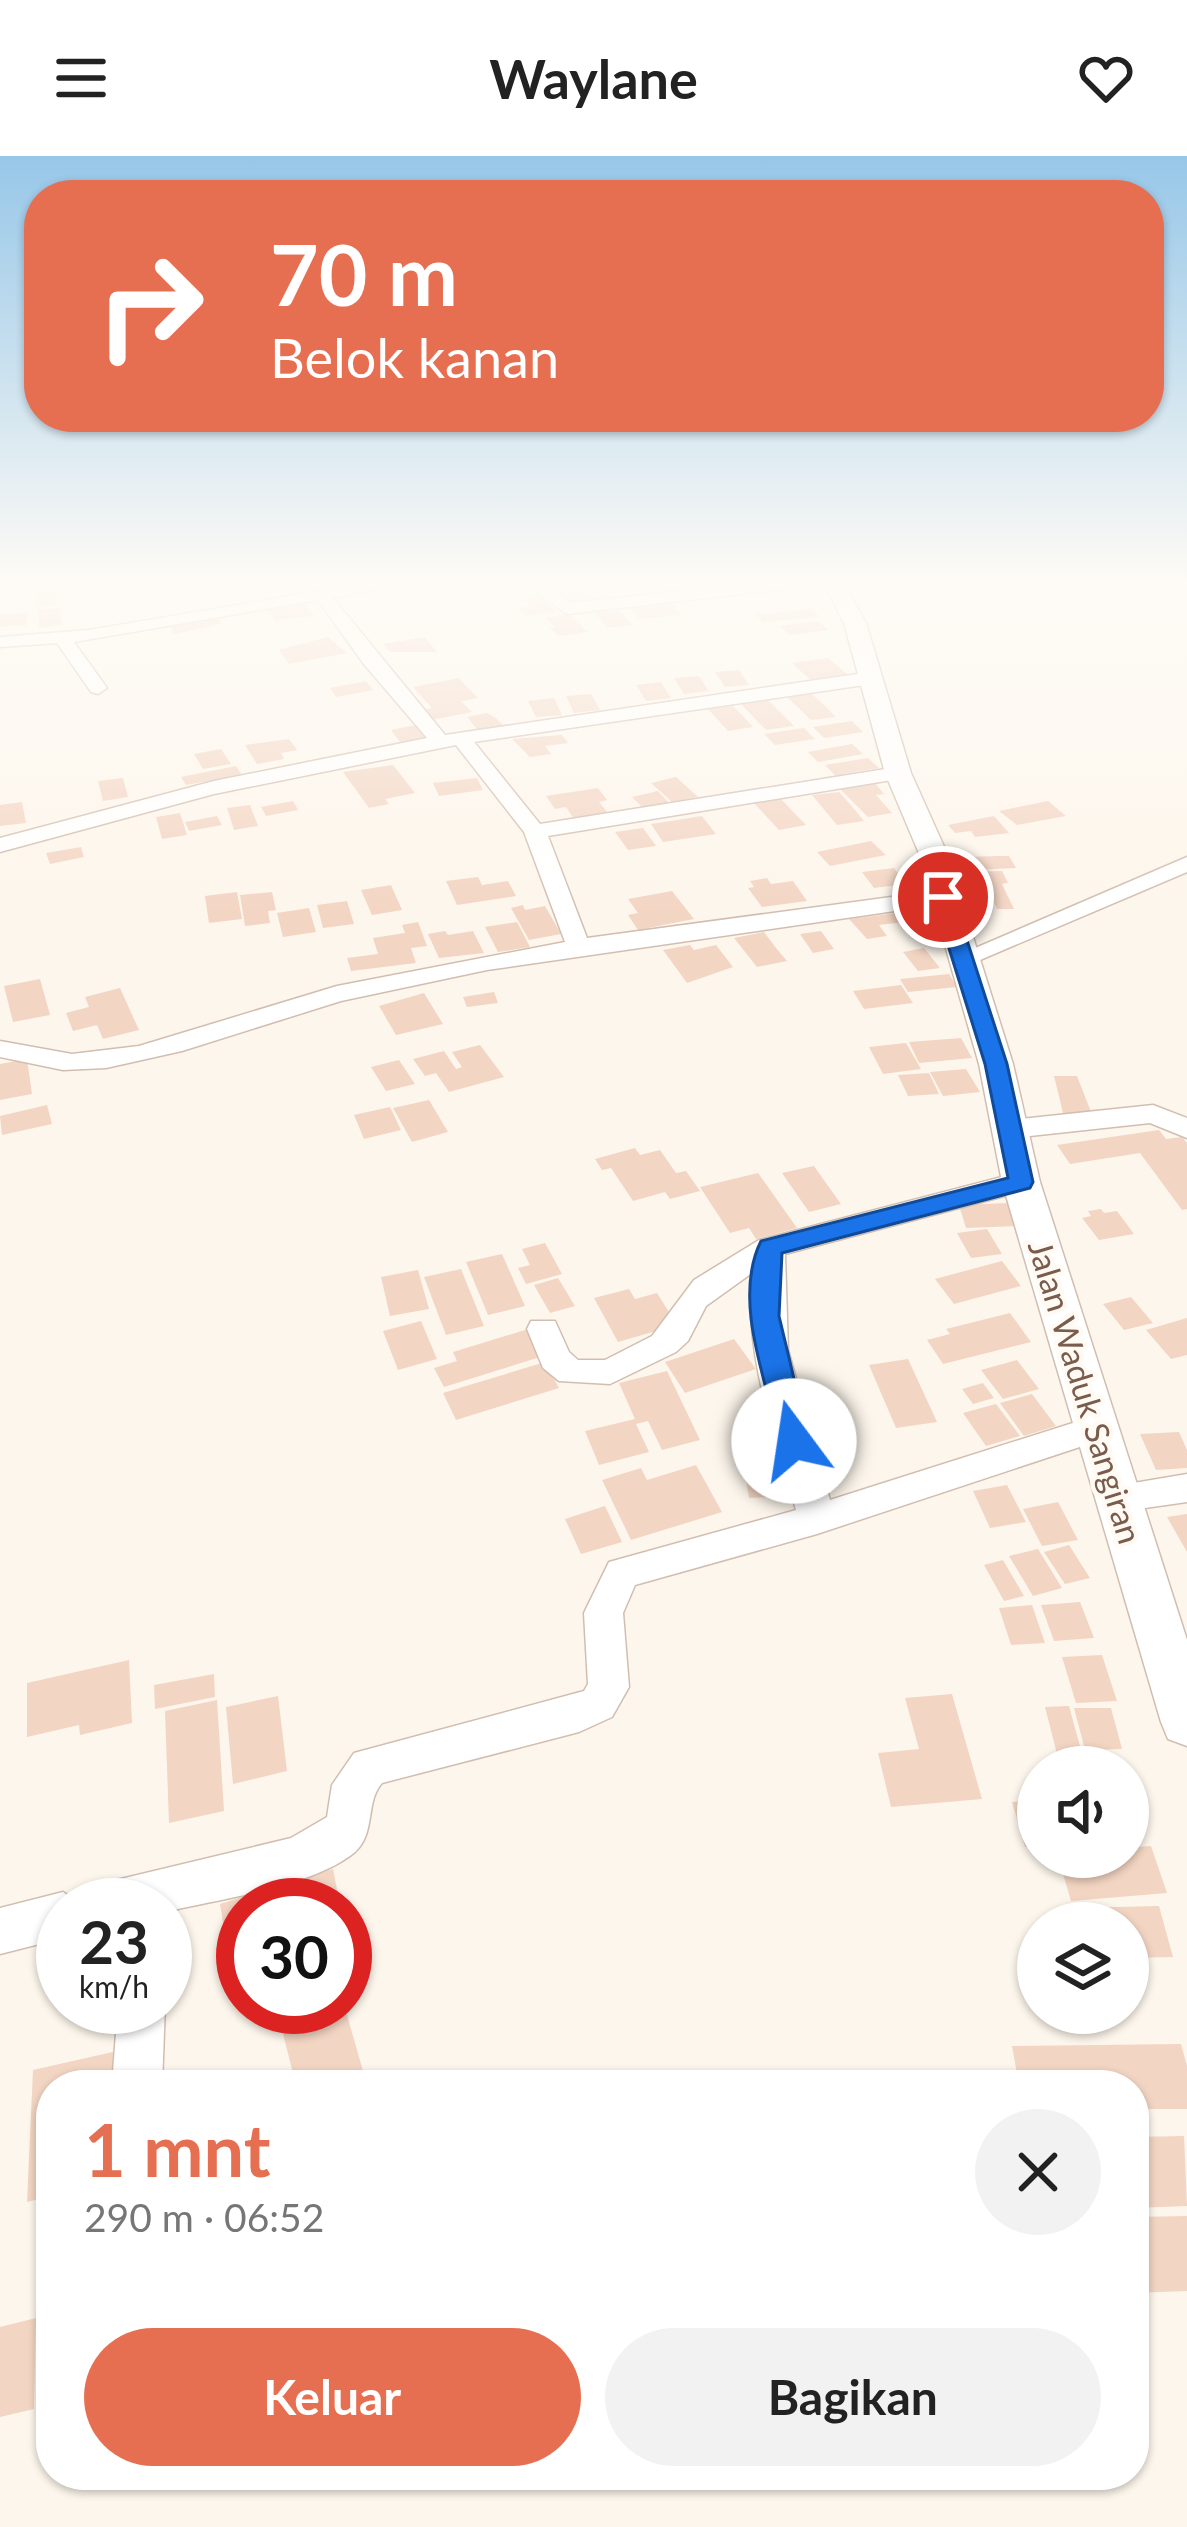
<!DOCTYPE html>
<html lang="id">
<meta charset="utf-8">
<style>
body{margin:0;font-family:Lato,sans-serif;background:#f2f2f2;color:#222;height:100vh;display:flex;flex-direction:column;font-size:45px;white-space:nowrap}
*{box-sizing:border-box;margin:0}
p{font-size:39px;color:#767676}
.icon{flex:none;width:66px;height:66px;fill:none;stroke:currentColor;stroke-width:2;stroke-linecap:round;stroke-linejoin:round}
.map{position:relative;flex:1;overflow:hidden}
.panel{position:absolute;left:36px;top:1914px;width:1113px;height:420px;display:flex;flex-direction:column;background:#fff;border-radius:48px;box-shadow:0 3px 9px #0004}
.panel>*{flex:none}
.hud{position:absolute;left:24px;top:24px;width:1140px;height:252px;border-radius:48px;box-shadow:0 3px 9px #0004;background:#e76f51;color:#fff;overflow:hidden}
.fabs{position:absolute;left:1017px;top:1590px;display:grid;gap:24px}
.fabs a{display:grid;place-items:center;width:132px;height:132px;border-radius:50%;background:#fff;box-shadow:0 3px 9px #0004;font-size:60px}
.speed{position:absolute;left:36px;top:1722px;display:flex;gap:24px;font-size:60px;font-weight:700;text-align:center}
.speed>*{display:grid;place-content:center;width:156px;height:156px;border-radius:50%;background:#fff;box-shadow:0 3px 9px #0004;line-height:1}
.speed small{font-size:30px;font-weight:400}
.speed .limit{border:18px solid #d22;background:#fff;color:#111}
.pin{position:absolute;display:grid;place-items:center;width:102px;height:102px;color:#fff;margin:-51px;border:6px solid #fff;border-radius:50%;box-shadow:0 3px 12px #0007}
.me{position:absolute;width:132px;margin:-66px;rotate:346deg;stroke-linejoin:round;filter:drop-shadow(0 0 9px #0008)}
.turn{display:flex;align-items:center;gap:42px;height:252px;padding:0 48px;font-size:54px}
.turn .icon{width:156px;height:156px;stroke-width:2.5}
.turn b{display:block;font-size:84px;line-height:102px}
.round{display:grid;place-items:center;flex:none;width:126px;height:126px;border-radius:63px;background:#f2f2f2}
.overview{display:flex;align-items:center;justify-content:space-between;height:204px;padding:0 48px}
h1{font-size:72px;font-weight:700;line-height:90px;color:#e76f51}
.primary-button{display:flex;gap:24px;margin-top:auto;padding:24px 48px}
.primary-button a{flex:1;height:138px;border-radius:72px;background:#e76f51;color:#fff;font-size:48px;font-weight:700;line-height:138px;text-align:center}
.primary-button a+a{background:#f2f2f2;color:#222}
header{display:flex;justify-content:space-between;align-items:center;height:156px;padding:0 48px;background:#fff;font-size:54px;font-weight:700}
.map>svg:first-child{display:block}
.building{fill:#f3d5c3}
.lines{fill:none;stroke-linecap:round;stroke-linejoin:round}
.minor-casing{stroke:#d1beb0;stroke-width:3}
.tertiary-casing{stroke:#d1beb0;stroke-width:3}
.minor{fill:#fff;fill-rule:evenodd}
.tertiary{fill:#fff;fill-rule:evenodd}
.route{fill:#1a73e8;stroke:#114b97;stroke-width:3}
.labels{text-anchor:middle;stroke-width:9;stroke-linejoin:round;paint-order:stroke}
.street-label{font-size:33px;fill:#7a5c4d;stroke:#fffaf3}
</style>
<header><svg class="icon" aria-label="menu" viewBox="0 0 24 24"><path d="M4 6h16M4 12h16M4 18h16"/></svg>Waylane<svg class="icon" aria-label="heart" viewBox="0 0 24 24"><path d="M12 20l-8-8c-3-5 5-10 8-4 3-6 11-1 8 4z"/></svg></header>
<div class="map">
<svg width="1187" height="2371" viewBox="0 0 1187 2371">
<rect width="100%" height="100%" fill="#fdf6ec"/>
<path class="building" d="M585 430 604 447 571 452 555 437Z
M56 432 58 449 36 451 35 434Z
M539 440 556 455 527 460 518 452 531 450 523 443Z
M304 444 314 460 275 464 264 450Z
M669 444 681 459 639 463 628 448Z
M60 452 62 469 39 472 38 454Z
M812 453 820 461 763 466 755 458Z
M619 454 632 469 607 472 595 457Z
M27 456V469L0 471V458Z
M568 458 588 476 559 480 549 472 555 471 545 462Z
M217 459 222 468 174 478 167 466Z
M818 465 828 474 790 479 780 470Z
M328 481 347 497 289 508 279 494Z
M425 481 437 496H390L383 488Z
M828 502 852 522 813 526 792 507Z
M739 514 749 529 725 531 715 516Z
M699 520 709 535 684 538 674 522Z
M459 522 478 542 461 545 472 556 431 564 422 554 432 552 413 531Z
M366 525 373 534 336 541 330 532Z
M661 526 671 542 646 545 636 529Z
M811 537 825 550 836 561 811 564 787 541Z
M591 538 600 554 574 557 566 540Z
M554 542 562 559 536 561 528 545Z
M767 543 794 570 766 574 740 547Z
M733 550 741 558 753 571 728 575 708 553Z
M487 557 496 562 506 572 480 577 467 561Z
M852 565 863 576 824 582 813 571Z
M416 569 429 585 403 590 391 574Z
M804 572 815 583 775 589 764 578Z
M562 579 568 587 545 590 551 598 530 601 512 583Z
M289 583 297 594 281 597 284 603 257 608 245 589Z
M852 588 863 598 818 606 808 596Z
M221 593 231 608 203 613 194 598Z
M868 602 879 612 843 618 848 623 829 626 824 621 836 620 825 609Z
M393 609 415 637 385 643 389 648 369 652 343 616Z
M236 610 242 619 186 629 181 621Z
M676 621 698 641 672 646 651 627Z
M123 622 128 641 103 645 98 625Z
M477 622 483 634 439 640 433 627Z
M875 627 884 638 876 639 892 657 868 661 838 631Z
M598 632 607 644 599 646 608 657 574 663 566 651 555 653 546 640Z
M658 635 670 648 644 653 632 641Z
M839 636 849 647 864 665 837 669 812 639Z
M779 641 806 669 779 674 753 646Z
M293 645 298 654 266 660 261 651Z
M1048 645 1066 660 1017 669 999 655Z
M22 646 26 667 0 670V649Z
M250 649 258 670 234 674 227 652Z
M180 657 187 679 162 683 156 661Z
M217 660 222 669 189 675 185 666Z
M702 660 716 678 663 686 651 668Z
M994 660 1009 677 975 681 971 675 955 677 948 669Z
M643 672 656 690 628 694 615 676Z
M871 685 886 699 830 710 817 696Z
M81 691 84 701 50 708 46 697Z
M998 700H1009L1016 712 972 714 966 701Z
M894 712 906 728 874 732 862 716Z
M1002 715 1008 727 1002 728 1014 753H997L986 728H973L967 716Z
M478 721 482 729 508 725 516 740 457 749 446 725Z
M767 722 771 728 793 725 807 745 762 751 748 732 754 731 750 725Z
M391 729 402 754 372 759 361 734Z
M672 735 694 763 638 774 628 759 638 757 628 743Z
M237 736 242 763 209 767 205 740Z
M272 736 276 754 268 755 270 767 245 770 240 739Z
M347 745 354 768 323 772 317 749Z
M523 749 525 754 545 750 561 778 529 784 511 752Z
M309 752 316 776 283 781 277 757Z
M897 757 904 766 879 769 887 780 867 783 849 763Z
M418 766 427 790 411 792 416 807 351 815 347 802 378 798 373 782 405 777 402 769Z
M517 766 530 791 498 796 485 771Z
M445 775 448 779 473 775 484 797 439 802 428 778Z
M821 775 834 793 813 797 800 778Z
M764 776 776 792 787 805 757 811 734 782Z
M690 789 694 794 716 789 733 811 687 827 663 794Z
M924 792 940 812 918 815 903 796Z
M949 818 957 831 908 836 900 823Z
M40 823 50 859 13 866 4 830Z
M901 829 913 847 864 853 853 835Z
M120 832 139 874 103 883 97 869 73 875 66 857 89 851 85 841Z
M494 836 498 847 467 851 463 841Z
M424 837 443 868 396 879 379 850Z
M961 882 972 902 919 907 909 886Z
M906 887 921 913 883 918 869 891Z
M480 889 504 921 449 936 436 917 425 920 413 903 444 895 456 913 462 911 452 896Z
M27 903 32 938 0 944V908Z
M399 904 415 928 386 935 371 911Z
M966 913 980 936 943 940 930 916Z
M929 917 939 938 908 940 898 919Z
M1054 920H1077L1093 961H1064Z
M429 944 448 976 412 986 393 952Z
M47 949 52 968 2 979 0 960Z
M390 951 401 974 364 983 354 959Z
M1159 974 1166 983 1182 981 1187 987V1053L1182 1054 1140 997 1070 1008 1057 989Z
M635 992 640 999 660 994 676 1017 686 1015 700 1035 670 1043 665 1036 633 1045 611 1012 602 1014 595 1003Z
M814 1010 826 1027 841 1048 809 1056 782 1017Z
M758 1017 773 1038 797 1072 756 1083 749 1072 730 1077 700 1031Z
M1010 1047 1018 1070 966 1072 959 1049Z
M1101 1053 1104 1057 1117 1055 1134 1078 1099 1084 1082 1062 1091 1060 1088 1055Z
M987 1073 1002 1098 971 1102 957 1077Z
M545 1087 562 1118 526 1128 518 1112 530 1109 522 1093Z
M502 1098 525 1150 488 1159 466 1106Z
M1002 1105 1021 1130 954 1148 935 1123Z
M461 1113 484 1170 446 1179 424 1121Z
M418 1114 429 1153 390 1160 381 1121Z
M558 1122 575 1150 550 1157 534 1129Z
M629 1133 635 1143 657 1137 677 1169 618 1186 594 1142Z
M1131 1141 1153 1167 1124 1174 1103 1148Z
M1010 1157 1031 1186 943 1208 927 1184 950 1178 946 1173Z
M1187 1162V1199L1171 1203 1146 1174Z
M421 1165 437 1203 398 1214 383 1175Z
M535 1171 550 1198 444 1231 434 1212 457 1205 453 1196Z
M734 1183 756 1213 685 1237 665 1206Z
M908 1203 937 1266 896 1272 869 1209Z
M1017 1204 1039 1233 1003 1243 981 1214Z
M545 1206 559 1232 456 1264 443 1237Z
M667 1215 700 1284 662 1294 648 1265 636 1268 649 1296 599 1309 585 1275 635 1263 619 1227Z
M983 1227 994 1242 973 1248 962 1233Z
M1032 1238 1056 1270 1024 1280 1000 1247Z
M996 1248 1020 1280 986 1290 963 1257Z
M1179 1276 1187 1294V1312L1156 1314 1140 1278Z
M781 1286 791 1340 749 1342 740 1287Z
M696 1309 722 1356 631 1384 602 1324 641 1312 647 1324Z
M1007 1329 1026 1366 990 1372 973 1335Z
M1058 1346 1078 1384 1042 1390 1023 1353Z
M605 1350 622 1386 581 1398 565 1363Z
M1187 1358V1396L1167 1361Z
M1069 1389 1090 1422 1065 1428 1044 1396Z
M1038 1393 1062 1432 1033 1440 1009 1400Z
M1003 1404 1024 1440 1004 1445 984 1409Z
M1080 1446 1094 1482 1054 1485 1041 1449Z
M1032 1449 1045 1487 1011 1489 999 1452Z
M1102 1499 1117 1545 1076 1547 1062 1501Z
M129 1504 132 1567 80 1579 79 1569 27 1581V1527Z
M214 1518 215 1541 155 1553 154 1529Z
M952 1538 982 1643 891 1651 878 1597 919 1593 905 1542Z
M278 1540 287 1615 233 1628 226 1551Z
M217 1544 224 1655 169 1667 165 1555Z
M1069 1550 1083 1601 1058 1602 1045 1551Z
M1074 1552H1111L1122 1593 1085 1594Z
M1038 1644V1690L1025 1691 1012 1646Z
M1151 1690 1167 1737 1071 1745 1058 1701H1128V1692Z
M333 1713 340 1749H243V1798L229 1803 220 1748Z
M1159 1750 1173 1801 1128 1802V1767H1079L1075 1752Z
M345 1852 367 1929H296L283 1878Z
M1181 1888 1187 1910V1953H1134V1929H1019L1012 1890Z
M126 1893V1929H51V2040L27 2046 33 1914Z
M1184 1980 1187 2050 1134 2052V1981Z
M1187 2060V2135L1134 2137V2061Z
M51 2099V2231L38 2234 40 2102Z
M36 2162 34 2253 0 2261V2171Z"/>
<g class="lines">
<g class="minor-casing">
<path id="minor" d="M366 427H405L333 442 445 579 871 516 880 522 871 528 474 586 540 668 898 611 908 617 898 623 548 680 587 782 943 734 955 741 943 748 487 814 341 845 182 895 106 912 63 914 0 901V885L72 898 139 890 337 830 565 786 524 676 456 589 214 638 0 696V682L214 625 427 582 363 507 318 444 74 486 107 532 98 538 91 536 57 487 0 491V481L89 474Z
M550 427H568L557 438 570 447 753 427H803L795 432 567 458 538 438Z
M1187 701V716L973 807 964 809 952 802Z
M1153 949 1187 962V982L1150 967 1011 982 997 973 1011 964Z
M1021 1016 1036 1026 1031 1033 785 1098 788 1194 830 1344 1098 1259 1110 1263 1115 1272 1110 1281 817 1378 635 1429 623 1457 629 1531 612 1561 579 1576 382 1627C365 1646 376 1677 355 1696 313 1731 218 1743 165 1756V1749H63V1782L0 1798V1752L63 1736 81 1749 88 1733 104 1727 291 1682 327 1661 332 1629 354 1597 584 1535 588 1528 584 1457 609 1406 796 1354C774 1278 744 1198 752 1117L706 1150 688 1185 676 1196 610 1228 559 1225 543 1212 527 1173 531 1165H555L569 1196 578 1204H605L652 1180 694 1124 759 1084Z
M1187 1318V1346L1117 1356 1104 1352 1099 1342 1104 1332Z
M118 1851 165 1849 162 1929H112Z"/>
</g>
<g class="tertiary-casing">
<path id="tertiary" d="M824 427H844L866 467 911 617 946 695 1013 908 1040 1026 1187 1484V1590L1168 1583 1161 1566 1002 1026 979 908 918 695 885 617 844 467Z"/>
</g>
<use href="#minor" class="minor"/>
<use href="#tertiary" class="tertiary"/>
</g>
<linearGradient id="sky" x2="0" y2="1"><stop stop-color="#97c7e8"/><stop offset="0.56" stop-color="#fefbf6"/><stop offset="1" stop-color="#fefbf6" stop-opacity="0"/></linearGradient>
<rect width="1187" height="759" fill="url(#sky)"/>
<path class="route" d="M943 736 953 741 1007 908 1033 1026 1030 1032 782 1097 779 1160 809 1285 804 1292H784L780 1285C766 1225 732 1143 761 1085L1008 1022 985 908 933 741Z"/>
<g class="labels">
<g class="street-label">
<text transform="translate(1085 1236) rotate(73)" y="12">Jalan Waduk Sangiran</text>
</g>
</g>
</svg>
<div class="fabs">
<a><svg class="icon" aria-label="sound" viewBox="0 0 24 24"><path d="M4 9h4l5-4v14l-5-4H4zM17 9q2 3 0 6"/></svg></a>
<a><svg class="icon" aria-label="layers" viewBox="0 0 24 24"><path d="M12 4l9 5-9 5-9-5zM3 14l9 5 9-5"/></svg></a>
</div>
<div class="speed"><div>23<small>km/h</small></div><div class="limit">30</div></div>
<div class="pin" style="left:943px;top:741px;background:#d93025"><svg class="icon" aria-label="arrive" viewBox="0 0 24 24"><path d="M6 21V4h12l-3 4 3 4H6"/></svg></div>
<svg class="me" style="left:794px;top:1285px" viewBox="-20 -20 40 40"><circle r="19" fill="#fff"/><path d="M0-13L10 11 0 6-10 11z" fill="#1a73e8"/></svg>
<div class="hud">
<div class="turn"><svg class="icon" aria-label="right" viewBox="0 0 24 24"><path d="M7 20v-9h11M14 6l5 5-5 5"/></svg><div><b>70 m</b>Belok kanan</div></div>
</div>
<section class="panel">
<div class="overview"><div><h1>1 mnt</h1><p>290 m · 06:52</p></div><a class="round"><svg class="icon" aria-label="close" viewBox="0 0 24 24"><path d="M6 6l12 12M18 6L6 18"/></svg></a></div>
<div class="primary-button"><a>Keluar</a><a>Bagikan</a></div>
</section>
</div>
